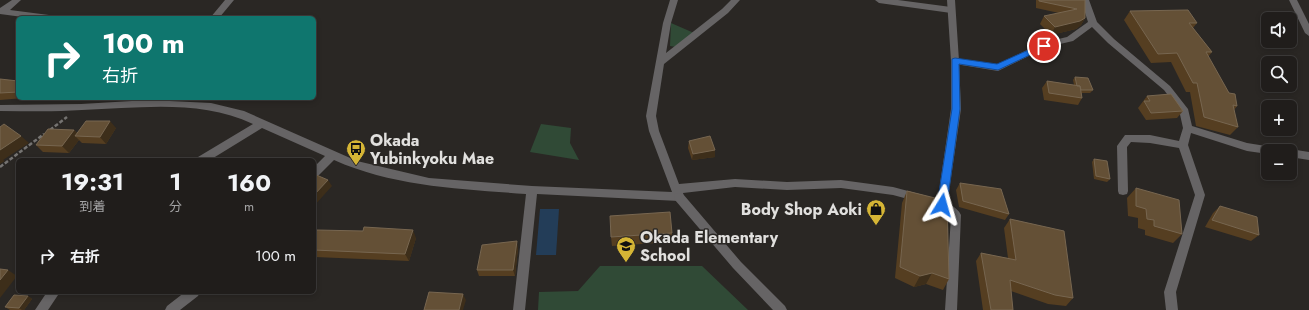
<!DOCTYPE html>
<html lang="ja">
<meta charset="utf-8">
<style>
body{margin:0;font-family:Jost,"Noto Sans JP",sans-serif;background:#282624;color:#f1f3f6;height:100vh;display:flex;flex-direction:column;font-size:15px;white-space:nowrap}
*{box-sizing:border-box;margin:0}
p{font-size:13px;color:#a2a2a3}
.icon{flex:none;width:22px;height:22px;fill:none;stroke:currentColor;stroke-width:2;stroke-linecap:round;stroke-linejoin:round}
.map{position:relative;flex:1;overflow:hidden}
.panel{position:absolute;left:16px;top:158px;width:300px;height:136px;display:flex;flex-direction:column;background:#201d1b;border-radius:6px;box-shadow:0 2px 6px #0003,0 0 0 1px #3d3b3a}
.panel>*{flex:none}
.guide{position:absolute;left:16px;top:16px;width:300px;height:84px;border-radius:6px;box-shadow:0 2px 6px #0003,0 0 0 1px #3d3b3a;background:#0f766e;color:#fff;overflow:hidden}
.controls{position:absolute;left:1261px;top:12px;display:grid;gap:8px}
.controls a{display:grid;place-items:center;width:36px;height:36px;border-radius:6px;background:#201d1b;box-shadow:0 2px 6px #0003,0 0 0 1px #3d3b3a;font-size:20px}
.pin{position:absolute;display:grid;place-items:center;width:34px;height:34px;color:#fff;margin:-17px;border:2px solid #fff;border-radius:50%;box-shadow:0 1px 4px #0007}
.me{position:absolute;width:44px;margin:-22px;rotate:8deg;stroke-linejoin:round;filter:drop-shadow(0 0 3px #0008)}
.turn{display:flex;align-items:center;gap:14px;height:84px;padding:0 20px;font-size:18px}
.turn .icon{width:52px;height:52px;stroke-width:2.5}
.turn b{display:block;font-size:28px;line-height:34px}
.eta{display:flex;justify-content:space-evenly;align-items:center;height:68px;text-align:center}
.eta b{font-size:24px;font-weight:700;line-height:28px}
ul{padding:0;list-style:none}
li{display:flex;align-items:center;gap:12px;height:60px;padding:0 20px}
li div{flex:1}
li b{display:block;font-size:15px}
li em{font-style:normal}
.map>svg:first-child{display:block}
.green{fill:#304a36}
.water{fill:#233d58}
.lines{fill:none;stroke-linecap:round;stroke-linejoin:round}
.path{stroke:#757371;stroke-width:2.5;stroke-dasharray:4 2;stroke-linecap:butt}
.minor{fill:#666465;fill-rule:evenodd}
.tertiary{fill:#666465;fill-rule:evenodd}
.wall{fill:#553e21}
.shaded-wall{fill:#3d2e1a}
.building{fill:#645036;stroke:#776650}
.route{fill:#1a73e8;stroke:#114b97}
.labels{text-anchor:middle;stroke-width:3;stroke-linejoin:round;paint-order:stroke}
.poi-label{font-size:16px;font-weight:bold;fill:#e1e0de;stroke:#2a2724;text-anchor:start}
</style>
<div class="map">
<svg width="1309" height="310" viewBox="0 0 1309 310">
<rect width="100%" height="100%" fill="#2a2724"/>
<path class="green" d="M671 23 694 33 676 47 670 46Z
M541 124 571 128 570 143 579 160 530 152Z
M600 266H702L748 310H538L539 292 578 291Z"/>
<path class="water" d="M540 209H559L556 255H536Z"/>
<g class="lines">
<path class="path" d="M50 130 67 117
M0 167 44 134"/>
<path class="minor" d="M12 0H21L10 10 49 15 53 18H30L0 14V8Z
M225 0H234L219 18H210Z
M670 0H678L671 23 666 53 722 9 731 0H740L728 13 664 64 656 116 659 131 679 184 735 179 787 182 841 180 893 187 923 195 924 198 923 201 919 202 893 195 841 188 787 190 735 187 683 193 684 197 683 200 679 201 537 194 525 310H513L526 194C462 189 394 187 334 160L318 176 314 177V167L325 156 262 128 210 160H197L198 157 253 124C200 99 140 108 82 110 55 112 27 111 0 111V105L81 104 149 100 211 103 244 111 357 161 429 178 532 186 672 192 649 131 646 116 663 23Z
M875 0H898L951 7 955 10 951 13 879 3Z
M1081 0H1089L1097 22 1114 39 1170 86 1188 109 1192 126 1247 143 1272 147 1276 148 1277 151H1268V154L1247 151 1191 133 1188 145 1205 195 1176 292 1178 310H1166L1164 292 1195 195 1179 148 1150 143 1131 142 1127 147 1128 191 1127 194 1123 195 1119 194 1118 191 1117 146 1125 135H1150L1179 141 1183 128 1179 110 1164 90 1108 43 1092 27 1073 41 1047 47 998 71 955 64 951 61 955 58 997 65 1041 43 1067 37 1088 22Z
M1289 0H1297L1309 24V36L1305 33Z
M1290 149 1309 152V160L1290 157V151H1286Z
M936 199C945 202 957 206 961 215L957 310H945L951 217 938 208 932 206 931 203 932 200Z
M47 292H60L48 310H35Z
M185 292H200L198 296 180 310H165L167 306Z"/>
<path class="tertiary" d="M947 0H955L959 61 961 109 947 205 946 208 942 209 938 208 937 205 951 109V61Z
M679 193 683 194 741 262 785 306 787 310H773L733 268 675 200 674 197 675 194Z"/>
</g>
<path class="wall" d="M1036 0H1085V18L1081 25 1076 29 1051 35 1040 24 1044 16 1059 13 1036 8Z
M1130 11 1197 23 1193 28 1212 52 1208 57 1229 93 1237 106 1234 110 1238 127 1230 135 1196 126 1190 92H1186L1171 62 1151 63 1124 20Z
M1075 77 1093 90 1090 93H1082V98L1078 105 1044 100 1042 88 1047 81 1074 85 1073 80Z
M0 79 18 81V98H24L0 100Z
M1147 96 1183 111 1177 118 1146 120 1138 108Z
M167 98H180L178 100Z
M116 128 106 144 82 143 79 140 69 153 43 152 36 145 74 130 77 133Z
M689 141 715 150V157L692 160 688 148Z
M1094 159 1110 179 1107 182 1094 179 1092 162Z
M960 183 1009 214 1005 220 959 207 956 190Z
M1136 188 1182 234 1173 243 1145 235V230L1138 228V218L1128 216 1127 198Z
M907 191 949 279 943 290 926 284 914 287 895 278 902 203Z
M1220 206 1259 235 1251 241 1205 227 1213 213Z
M1010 219 1073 298 1066 306 1048 304 1011 291 1013 310H983L976 261 981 253 1008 258 1004 228Z
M672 233V242L612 246 611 237Z
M314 236 416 238 409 261 315 257 314 256Z
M518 248 515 276H479L477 270Z
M237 292H249L247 295Z
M28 296 32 299 24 310H10L5 307Z"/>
<path class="shaded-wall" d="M1085 18 1081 25 1076 29 1051 35 1055 27Z
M110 121 116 128 106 144 100 137Z
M74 130 80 137 75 136 79 140 69 153 62 146Z
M21 136 29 143 3 160 5 161 0 164V150Z
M715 150V157L692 160 693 154Z
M328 180 332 186 314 206V195Z
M413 230 416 238 409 261 405 254Z
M517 241 518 248 515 276 513 270Z
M8 270 17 276 0 298V280Z
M932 273 926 284 914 287 920 276Z
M245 292H249L247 295Z
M463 294 466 300 463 310H459Z
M28 296 32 299 24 310H22L19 308Z"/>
<path class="building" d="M1039 0H1085V18L1080 21 1055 27 1044 16 1077 9 1039 1Z
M1188 10 1197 23H1189L1212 52H1206L1229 93 1235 94 1237 106 1233 105 1238 127 1204 117 1197 83H1193L1177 53 1158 54 1130 11Z
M1075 77 1088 78 1093 90H1081L1080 86H1077Z
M0 79 18 81V92L0 93Z
M1047 81 1080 86 1082 98 1049 93Z
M1171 94 1183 111 1151 113 1144 101H1150L1147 96Z
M86 121H110L100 137 75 136Z
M4 124 21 136 0 150V127Z
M48 129 74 130 62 146 36 145Z
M710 136 715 150 693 154 689 141Z
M1094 159 1107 161 1110 179 1096 176Z
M314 174 328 180 314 195Z
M960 183 1001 189 1009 214 963 201Z
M1136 188 1179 200 1182 234 1154 226V220L1147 219 1146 209 1136 206Z
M907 191 947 201 949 279 932 273 920 276 900 267Z
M1220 206 1257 217 1259 235 1212 220Z
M670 212 672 233 611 237 610 216Z
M1010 219 1064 231 1073 298 1055 295 1010 280 1013 310H991L981 253 1016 260Z
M364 227 413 230 405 254 314 250V236L317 230 363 231Z
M517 241 513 270H477L482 245Z
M0 269 8 270 0 280Z
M429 292 463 294 459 310H424Z
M14 295 28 296 19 308 5 307Z"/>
<path class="route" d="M1044 43 1047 44V47L998 70 959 64 960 109 947 205 945 208H938L937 205 952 109V59L955 58 997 64Z"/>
<defs>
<g id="bus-pin" transform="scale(1)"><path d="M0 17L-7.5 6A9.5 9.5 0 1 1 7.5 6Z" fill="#d5b535" stroke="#2a2724"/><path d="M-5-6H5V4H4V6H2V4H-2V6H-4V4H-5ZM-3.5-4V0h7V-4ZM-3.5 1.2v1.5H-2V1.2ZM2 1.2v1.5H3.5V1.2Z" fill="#111"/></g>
<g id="shop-pin" transform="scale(1)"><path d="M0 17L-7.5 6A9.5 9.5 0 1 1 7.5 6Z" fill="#d5b535" stroke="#2a2724"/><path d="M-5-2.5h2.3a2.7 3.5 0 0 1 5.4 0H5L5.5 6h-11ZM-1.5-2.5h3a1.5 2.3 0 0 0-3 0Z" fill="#111"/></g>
<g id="school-pin" transform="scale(1)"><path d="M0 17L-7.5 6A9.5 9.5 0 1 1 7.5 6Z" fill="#d5b535" stroke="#2a2724"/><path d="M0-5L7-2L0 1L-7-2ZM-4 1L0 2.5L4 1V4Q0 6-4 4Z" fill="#111"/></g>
</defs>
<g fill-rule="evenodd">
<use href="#bus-pin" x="356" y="149"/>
<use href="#shop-pin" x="876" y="209"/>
<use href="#school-pin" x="626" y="246"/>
</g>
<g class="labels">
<g class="poi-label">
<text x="370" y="146">Okada<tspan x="370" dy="18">Yubinkyoku Mae</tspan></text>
<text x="862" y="215" text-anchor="end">Body Shop Aoki</text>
<text x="640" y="243">Okada Elementary<tspan x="640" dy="18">School</tspan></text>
</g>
</g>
</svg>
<div class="controls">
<a><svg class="icon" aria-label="sound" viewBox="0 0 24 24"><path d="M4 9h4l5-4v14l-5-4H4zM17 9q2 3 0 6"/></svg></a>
<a><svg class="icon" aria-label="search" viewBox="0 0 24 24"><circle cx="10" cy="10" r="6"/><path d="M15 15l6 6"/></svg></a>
<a>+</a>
<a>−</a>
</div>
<div class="pin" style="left:1044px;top:46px;background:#d93025"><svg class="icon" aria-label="arrive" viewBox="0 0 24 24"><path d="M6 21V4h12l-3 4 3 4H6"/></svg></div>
<svg class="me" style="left:942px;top:205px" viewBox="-20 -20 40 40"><path d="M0-17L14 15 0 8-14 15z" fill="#1a73e8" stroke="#fff" stroke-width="4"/></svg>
<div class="guide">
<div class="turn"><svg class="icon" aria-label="right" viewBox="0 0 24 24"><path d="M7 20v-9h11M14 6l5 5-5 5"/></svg><div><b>100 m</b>右折</div></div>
</div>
<section class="panel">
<div class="eta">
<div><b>19:31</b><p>到着</p></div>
<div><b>1</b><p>分</p></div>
<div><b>160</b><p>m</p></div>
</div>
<ul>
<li><svg class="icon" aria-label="right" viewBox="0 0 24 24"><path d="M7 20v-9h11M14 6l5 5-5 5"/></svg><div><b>右折</b></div><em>100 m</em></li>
</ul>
</section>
</div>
